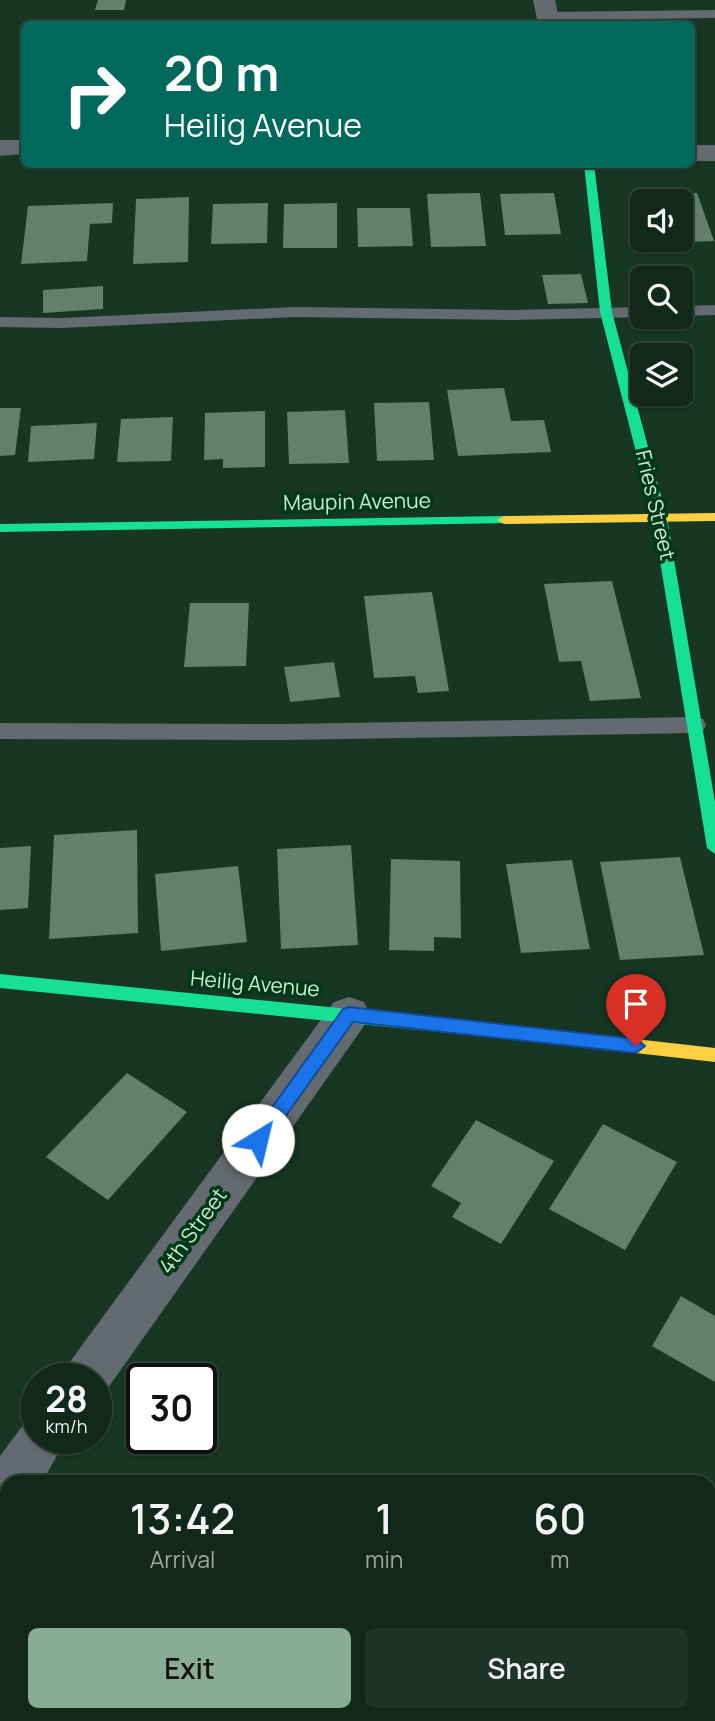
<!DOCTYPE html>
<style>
body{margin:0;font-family:Manrope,sans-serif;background:#1e3428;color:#f1f3f6;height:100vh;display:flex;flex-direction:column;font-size:26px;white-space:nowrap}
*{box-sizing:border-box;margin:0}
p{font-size:23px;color:#9ca6a3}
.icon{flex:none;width:38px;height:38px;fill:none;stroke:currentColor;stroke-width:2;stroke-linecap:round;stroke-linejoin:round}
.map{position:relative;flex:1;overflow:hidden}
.sheet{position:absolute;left:0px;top:1475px;width:716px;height:247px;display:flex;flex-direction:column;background:#11281b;border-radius:21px 21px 0 0;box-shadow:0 2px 5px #0004,0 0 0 2px #30443a}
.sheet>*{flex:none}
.top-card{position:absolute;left:21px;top:21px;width:674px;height:147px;border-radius:10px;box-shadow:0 2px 5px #0004,0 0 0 2px #30443a;background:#00695c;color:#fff;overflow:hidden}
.controls{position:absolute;left:630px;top:189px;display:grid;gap:14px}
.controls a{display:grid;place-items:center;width:63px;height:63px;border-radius:10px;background:#11281b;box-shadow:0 2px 5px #0004,0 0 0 2px #30443a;font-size:35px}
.speed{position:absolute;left:21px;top:1363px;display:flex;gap:14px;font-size:35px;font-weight:700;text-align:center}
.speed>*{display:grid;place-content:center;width:91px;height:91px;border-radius:50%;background:#11281b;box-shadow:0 2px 5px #0004,0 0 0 2px #30443a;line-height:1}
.speed small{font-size:18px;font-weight:400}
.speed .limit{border:4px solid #111;border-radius:10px;background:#fff;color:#111}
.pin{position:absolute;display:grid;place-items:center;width:60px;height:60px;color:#fff;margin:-72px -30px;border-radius:50% 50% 50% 0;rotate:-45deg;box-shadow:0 0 7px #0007}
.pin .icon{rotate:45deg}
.me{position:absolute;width:77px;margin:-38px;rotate:36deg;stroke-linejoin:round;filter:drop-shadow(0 0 5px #0008)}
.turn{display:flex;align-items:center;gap:24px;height:147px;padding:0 28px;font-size:32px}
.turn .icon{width:91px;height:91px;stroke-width:2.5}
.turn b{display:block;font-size:49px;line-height:60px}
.eta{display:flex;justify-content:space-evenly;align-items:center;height:119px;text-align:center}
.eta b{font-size:42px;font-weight:600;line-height:49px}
.cta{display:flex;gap:14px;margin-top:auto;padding:14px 28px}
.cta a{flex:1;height:80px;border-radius:10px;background:#8bac94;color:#111;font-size:28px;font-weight:600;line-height:80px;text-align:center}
.cta a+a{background:#1e3428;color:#f1f3f6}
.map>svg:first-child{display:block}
.building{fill:#637f6d}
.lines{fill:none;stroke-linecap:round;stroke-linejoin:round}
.lane{fill:#646b70;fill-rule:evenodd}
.street{fill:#646b70;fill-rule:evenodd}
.fast{fill:#16e098;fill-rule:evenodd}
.slow{fill:#ffcf43;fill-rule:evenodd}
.route{fill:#1a73e8;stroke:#114b97;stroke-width:2}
.labels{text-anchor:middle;stroke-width:7;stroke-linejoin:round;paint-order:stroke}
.street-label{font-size:21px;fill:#c9ebd1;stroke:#003818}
</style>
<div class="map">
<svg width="715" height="1721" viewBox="0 0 715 1721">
<rect width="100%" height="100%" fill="#173624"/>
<path class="building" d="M98 0H126L124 10H95Z
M480 193 486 246 431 247 427 194Z
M554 193 561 234 505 235 500 194Z
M697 193 714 241 657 243 656 240H681V201H644L642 195Z
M189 197 188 262 133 264 136 199Z
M113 203 112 223 90 224 87 261 21 264 28 206Z
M268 203 267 243 211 244 213 204Z
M337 203V248H283L284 204Z
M357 208H410L413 246 358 247Z
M581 274 588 303 548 304 542 275Z
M103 286V309L43 313V290Z
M504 388 511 421 544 420 551 452 458 456 447 390Z
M429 402 434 460 377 461 374 403Z
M0 408H21L15 455 0 456Z
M345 410 349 463 289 464 287 412Z
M265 411V467L223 468V459L204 460 205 413Z
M173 417 171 461 117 462 121 419Z
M97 423 94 459 28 462 31 426Z
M612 581 641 698 590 701 581 661 559 662 544 584Z
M432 592 449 691 418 693 415 676 374 678 364 596Z
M190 603H249L246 666 184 667Z
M334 662 340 697 290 702 284 667Z
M137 830 138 933 49 939 54 835Z
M351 845 358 945 281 949 277 849Z
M31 846 28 908 0 910V848Z
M680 857 704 955 620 960 600 862Z
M391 859 460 861 461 938 434 937V951L389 950Z
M572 860 590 949 521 953 506 864Z
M238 866 247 942 161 951 155 874Z
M127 1073 187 1112 108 1200 46 1157Z
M476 1120 554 1161 501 1244 452 1217 461 1203 431 1186Z
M603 1124 677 1162 625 1250 549 1209Z
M681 1296 715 1316V1382L652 1346Z"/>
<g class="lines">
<path class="lane" d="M715 10V18L546 20 539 16 546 12Z
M715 305V315L681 316V306Z
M295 307 512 310 642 307 645 317 512 320 295 317 63 328 0 327V317L63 318Z
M695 717 703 719 706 725 703 731 695 733 283 740 0 739V723L283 724Z"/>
<path class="street" d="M533 0H555L560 24H538Z
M0 140H24V154L0 156Z
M691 145H715V161H691Z
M349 997 364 1002 370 1014 364 1026 103 1395 96 1398V1379H62L69 1363 334 1002Z
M37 1416V1438H67L42 1482H7V1505L0 1502V1456L26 1421Z"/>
<path class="fast" d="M584 164H594L612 312 667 518 715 802V854L707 848 653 518 600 312Z
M504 516 509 517V523L0 532V524Z
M0 974 538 1028 544 1030 547 1035 544 1040 538 1042 0 988Z"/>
<path class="slow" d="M715 513V521L504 524 497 520 504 516Z
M538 1028 715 1048V1062L538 1042 532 1040 529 1035 532 1030Z"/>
</g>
<path class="route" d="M349 1007 636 1039 645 1046 636 1053 353 1022 264 1146H252L249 1140 252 1135 343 1009Z"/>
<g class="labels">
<g class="street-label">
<text transform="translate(357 502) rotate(-1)" y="7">Maupin Avenue</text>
<text transform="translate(655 505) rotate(77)" y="7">Fries Street</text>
<text transform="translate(255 984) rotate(5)" y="7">Heilig Avenue</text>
<text transform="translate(193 1231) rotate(-54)" y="7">4th Street</text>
</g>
</g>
</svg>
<div class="controls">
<a><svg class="icon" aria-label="sound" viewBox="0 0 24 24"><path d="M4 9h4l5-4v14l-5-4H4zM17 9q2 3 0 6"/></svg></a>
<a><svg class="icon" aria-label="search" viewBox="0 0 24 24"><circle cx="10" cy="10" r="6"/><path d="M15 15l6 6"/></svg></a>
<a><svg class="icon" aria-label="layers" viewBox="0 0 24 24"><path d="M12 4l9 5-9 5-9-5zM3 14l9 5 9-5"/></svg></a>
</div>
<div class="speed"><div>28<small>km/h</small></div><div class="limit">30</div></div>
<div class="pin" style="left:636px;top:1046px;background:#d93025"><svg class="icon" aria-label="arrive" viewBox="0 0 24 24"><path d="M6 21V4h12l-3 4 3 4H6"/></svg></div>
<svg class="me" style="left:258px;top:1140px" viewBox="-20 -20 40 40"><circle r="19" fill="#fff"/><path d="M0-13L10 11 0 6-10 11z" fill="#1a73e8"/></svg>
<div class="top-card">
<div class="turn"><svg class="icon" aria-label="right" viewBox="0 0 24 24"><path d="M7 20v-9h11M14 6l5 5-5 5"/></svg><div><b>20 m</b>Heilig Avenue</div></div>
</div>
<section class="sheet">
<div class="eta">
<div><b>13:42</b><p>Arrival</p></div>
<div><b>1</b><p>min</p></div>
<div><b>60</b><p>m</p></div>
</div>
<div class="cta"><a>Exit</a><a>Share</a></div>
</section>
</div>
